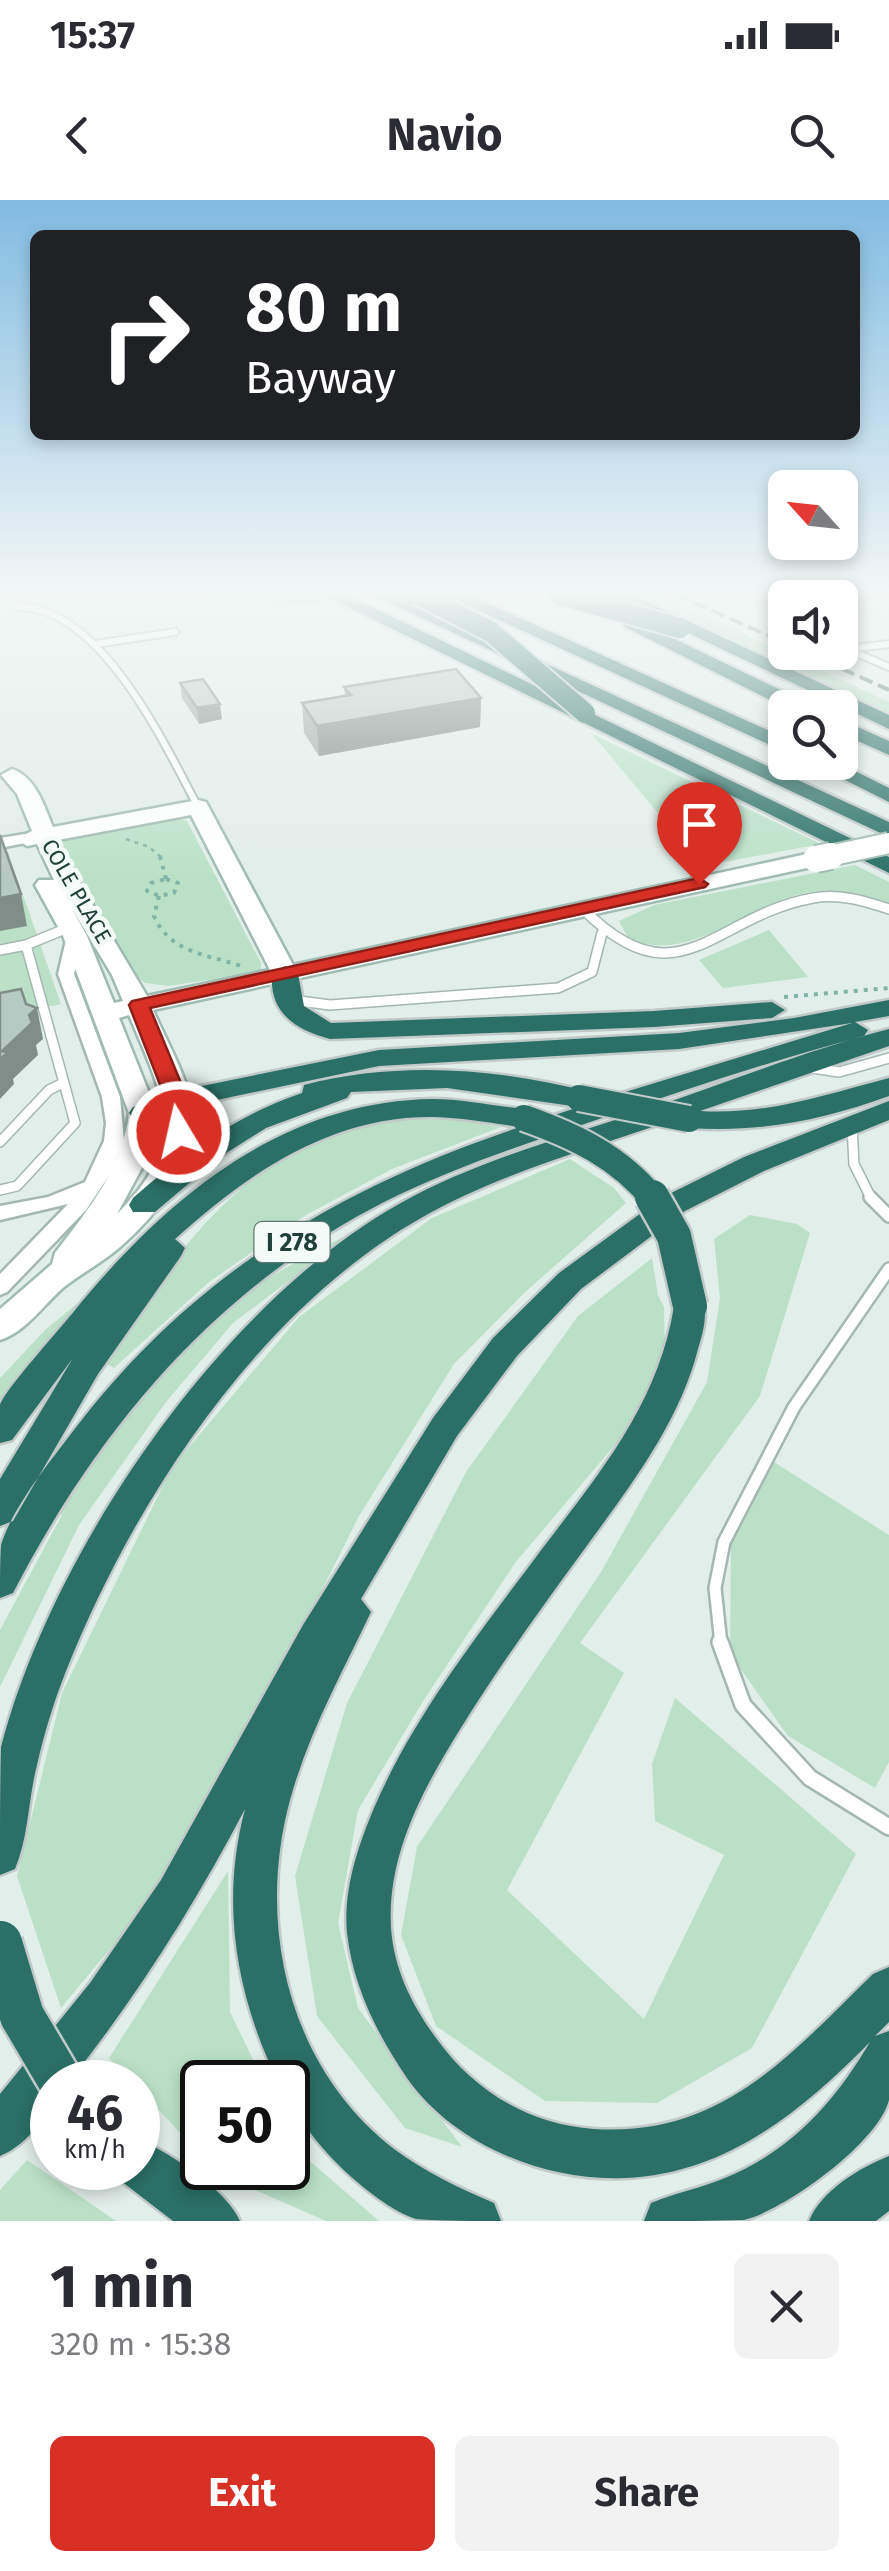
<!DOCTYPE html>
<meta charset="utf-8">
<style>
body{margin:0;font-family:"Fira Sans",sans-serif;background:#f2f2f3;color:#2b2b33;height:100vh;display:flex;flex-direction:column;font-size:38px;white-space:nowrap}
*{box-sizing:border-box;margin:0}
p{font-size:32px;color:#7c7c81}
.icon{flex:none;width:55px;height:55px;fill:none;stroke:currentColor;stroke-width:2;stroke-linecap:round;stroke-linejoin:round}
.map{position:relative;height:2021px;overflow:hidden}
.sheet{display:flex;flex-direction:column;background:#fff;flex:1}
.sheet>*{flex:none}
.top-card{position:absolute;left:30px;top:30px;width:830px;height:210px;border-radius:15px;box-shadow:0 5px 15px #0003;background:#202124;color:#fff;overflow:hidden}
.needle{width:65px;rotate:297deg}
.buttons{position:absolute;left:768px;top:270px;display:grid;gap:20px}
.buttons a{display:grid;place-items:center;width:90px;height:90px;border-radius:15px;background:#fff;box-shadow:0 5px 15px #0003;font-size:50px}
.speed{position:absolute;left:30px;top:1860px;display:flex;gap:20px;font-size:50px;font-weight:700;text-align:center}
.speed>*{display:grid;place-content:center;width:130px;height:130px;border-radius:50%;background:#fff;box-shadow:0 5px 15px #0003;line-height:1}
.speed small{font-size:25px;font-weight:400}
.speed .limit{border:5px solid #111;border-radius:15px;background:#fff;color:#111}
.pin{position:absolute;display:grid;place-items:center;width:85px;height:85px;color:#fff;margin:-102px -42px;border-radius:50% 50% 50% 0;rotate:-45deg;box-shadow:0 0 10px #0007}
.pin .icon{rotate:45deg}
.me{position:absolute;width:110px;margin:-55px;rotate:351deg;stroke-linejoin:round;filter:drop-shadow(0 0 8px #0008)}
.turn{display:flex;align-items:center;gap:35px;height:210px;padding:0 50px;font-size:45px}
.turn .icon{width:130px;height:130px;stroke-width:2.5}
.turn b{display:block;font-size:70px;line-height:85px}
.round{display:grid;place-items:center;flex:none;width:105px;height:105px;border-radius:15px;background:#f2f2f3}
.overview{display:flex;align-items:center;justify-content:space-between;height:170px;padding:0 50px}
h1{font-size:60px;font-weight:700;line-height:75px}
.action{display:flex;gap:20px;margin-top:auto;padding:20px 50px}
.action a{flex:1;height:115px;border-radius:15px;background:#d93025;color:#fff;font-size:40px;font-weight:700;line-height:115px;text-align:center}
.action a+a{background:#f2f2f3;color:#2b2b33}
.status{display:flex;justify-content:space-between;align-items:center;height:70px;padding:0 50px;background:#fff;direction:ltr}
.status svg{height:28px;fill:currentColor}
header{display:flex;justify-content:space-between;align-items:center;height:130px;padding:0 50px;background:#fff;font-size:45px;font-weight:700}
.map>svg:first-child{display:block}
.green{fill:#bae1c7}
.water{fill:#86c5d7}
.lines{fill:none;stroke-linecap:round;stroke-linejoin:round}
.lane-far3-casing{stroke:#a4b7b2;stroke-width:10}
.lane-far2-casing{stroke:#a4b7b2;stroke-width:12}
.lane-far1-casing{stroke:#a4b7b2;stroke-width:16}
.lane-casing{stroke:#a4b7b2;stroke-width:20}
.street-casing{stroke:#a4b7b2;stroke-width:5}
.secondary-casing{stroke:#a0bbb3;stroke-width:5}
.highway-casing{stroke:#c1cac8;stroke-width:5}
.path-far1{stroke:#80b4a8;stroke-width:2.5;stroke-dasharray:4 5;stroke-linecap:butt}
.path{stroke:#80b4a8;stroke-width:4;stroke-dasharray:4 6;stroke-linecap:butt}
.lane-far3{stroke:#fff;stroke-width:6}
.lane-far2{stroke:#fff;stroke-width:9}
.lane-far1{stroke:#fff;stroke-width:11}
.lane{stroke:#fff;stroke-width:15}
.street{fill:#fff;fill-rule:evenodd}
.secondary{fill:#fff;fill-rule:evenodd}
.highway{fill:#2a7066;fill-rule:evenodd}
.rail{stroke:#5b7c76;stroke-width:4;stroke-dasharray:14 6;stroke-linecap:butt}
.secondary-bridge-far1-casing{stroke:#a0bbb3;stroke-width:24;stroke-linecap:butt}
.secondary-bridge-casing{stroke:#a0bbb3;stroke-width:30;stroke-linecap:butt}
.highway-bridge-far3-casing{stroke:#c1cac8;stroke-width:24;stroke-linecap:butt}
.highway-bridge-far2-casing{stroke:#c1cac8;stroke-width:30;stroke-linecap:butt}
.highway-bridge-far1-casing{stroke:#c1cac8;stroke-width:39;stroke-linecap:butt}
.highway-bridge-casing{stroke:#c1cac8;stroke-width:49;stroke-linecap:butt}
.secondary-bridge-far1{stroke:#fff;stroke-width:20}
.secondary-bridge{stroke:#fff;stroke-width:26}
.highway-bridge-far3{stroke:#2a7066;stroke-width:20}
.highway-bridge-far2{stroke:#2a7066;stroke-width:26}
.highway-bridge-far1{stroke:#2a7066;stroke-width:34}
.highway-bridge{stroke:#2a7066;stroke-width:44}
.wall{fill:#9dada8}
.shaded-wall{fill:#808d88}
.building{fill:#b7c9c3;stroke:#808d88;stroke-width:2.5}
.route{fill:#d93025;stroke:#8d1f18;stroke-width:2.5}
.labels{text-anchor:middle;stroke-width:9;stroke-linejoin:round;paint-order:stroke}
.far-street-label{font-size:22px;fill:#20413a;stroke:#f3faf7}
.shield{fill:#f3faf7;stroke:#5f7873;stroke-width:2.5}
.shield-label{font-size:25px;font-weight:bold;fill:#20413a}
</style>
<div class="status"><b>15:37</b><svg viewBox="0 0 49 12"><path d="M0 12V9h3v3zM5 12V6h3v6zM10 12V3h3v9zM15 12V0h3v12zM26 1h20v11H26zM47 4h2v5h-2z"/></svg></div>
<header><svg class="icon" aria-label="back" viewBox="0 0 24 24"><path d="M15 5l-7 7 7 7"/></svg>Navio<svg class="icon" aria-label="search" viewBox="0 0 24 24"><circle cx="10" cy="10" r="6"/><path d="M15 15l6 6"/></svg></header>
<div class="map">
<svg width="889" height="2021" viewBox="0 0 889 2021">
<rect width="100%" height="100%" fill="#e2eeea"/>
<path class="green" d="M628 394H657L889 502V513Z
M592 534 821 644 702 666Z
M174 617 187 621 261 763V772L168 786 145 783 137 777 59 652 61 642 77 636Z
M8 652 61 804 0 817V654Z
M855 665 889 682V704C862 696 833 686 805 693 742 706 695 763 629 740L619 721 654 705Z
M769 730 808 777 723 788 699 760Z
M450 919 501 927 392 969 306 1015 209 1082 114 1168 102 1161C172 1063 228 966 350 929 383 919 417 920 450 919Z
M570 959 614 988 626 1003 523 1094 454 1164 359 1316 263 1508 149 1702 61 1808 17 1676 62 1493 172 1267 299 1117 432 1018Z
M750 1015 797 1024 810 1033 760 1196 580 1443 624 1473 507 1690 644 1819 724 1655 655 1621 652 1564 675 1498 856 1654 752 1848 657 1903 545 1901 436 1826 401 1735 417 1647 601 1372 707 1182 720 1098 714 1039Z
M359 1028 233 1123 166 1202 79 1325 0 1487V1430L62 1315 56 1312C100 1237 176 1146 246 1093 280 1068 322 1049 359 1028Z
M652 1058 658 1095 664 1107 665 1156 641 1214 515 1363 425 1498 358 1610 338 1723 358 1808 462 1947 405 1928 317 1816 295 1676 347 1503 466 1272 578 1116Z
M79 1102 0 1202V1178L45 1130Z
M774 1262 889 1335V1562L875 1588 788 1536 730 1454 731 1345Z
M228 1671 230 1812 264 1882H202V1956L138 1888V1882H132L109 1858Z
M288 1932 296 1949 379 2021H326L221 1975 213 1968H288Z
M27 1960 116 2021H0V1990Z"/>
<path class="water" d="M177 394H372L306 405Z"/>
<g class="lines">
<g class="lane-far3-casing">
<path id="lane-far3" d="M840 400 859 394
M18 407C101 406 165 545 198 607
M95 444 175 432
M840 446 889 467
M848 449 889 444"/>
</g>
<g class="lane-far2-casing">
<path id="lane-far2" d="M582 708C679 806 712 716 813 698 838 693 865 701 889 709
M0 750 26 745
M292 800 330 805 558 788 592 772 602 733
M812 868 839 872 889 858
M852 926 854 964 872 1000
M0 942 49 890 63 883
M0 990 17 986 75 923 26 745 70 727"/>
</g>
<g class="lane-far1-casing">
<path id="lane-far1" d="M870 997 889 1016
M721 1444 715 1388 724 1342 794 1207 889 1069"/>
</g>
<g class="lane-casing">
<path id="lane" d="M720 1442 743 1505 810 1578 889 1627"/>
</g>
<g class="street-casing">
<path id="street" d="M25 634 30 636V642L0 648V638Z
M75 731 83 736 74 774 120 897 124 941 112 971 86 1010 7 1092 0 1095V1074L68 1004 0 1020V1006L48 997 85 982 104 941 106 923 102 897 58 774 67 736Z"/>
</g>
<g class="secondary-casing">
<path id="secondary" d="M12 569C36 577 44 606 53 627L198 600 206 602 293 765 816 652 827 659 816 666 153 810C167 842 187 876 193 910 201 961 156 1016 120 1047 103 1062 82 1073 64 1087 44 1104 26 1132 0 1140V1109L52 1064 55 1053C89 1008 122 970 129 913L63 736 35 685 39 680H54L37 644 27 646 16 639 32 631 17 594 1 575ZM191 615 270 770 147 796 69 665 58 640ZM71 707 112 775 123 801 114 803 87 736ZM129 815C164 898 190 942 117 1014L149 955 157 913 119 818Z"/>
</g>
<g class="highway-casing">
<path id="highway" d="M322 394H345L889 657V673Z
M371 394H395L889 622V637Z
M443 394H467L785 538V552Z
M607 394H630L889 515V529Z
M631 418 810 504 813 508H786L625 427 622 423Z
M840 519 889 541V555L840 533Z
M809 562H837L889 588V602Z
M285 766 298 774 304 806 331 823 654 811 772 802 785 810 772 818 654 827 330 839C296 830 269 813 272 774Z
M889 800V816L855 822 868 830 864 836C777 859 691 888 605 917 531 942 456 966 386 1001 217 1087 99 1227 13 1393L0 1398C0 1382 0 1360 1 1345 12 1308 51 1260 74 1230 192 1075 338 988 520 927 492 923 463 918 435 917 332 915 248 973 175 1039L185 1048 181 1056 98 1174 13 1321 0 1326V1279L73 1158 12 1240 0 1243C0 1233 0 1215 0 1205 5 1190 58 1131 71 1115 162 1002 279 901 433 899 463 899 494 906 524 909L534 912 536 921 579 907 447 888 351 892 347 898 266 928 220 957 155 1012H133L129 1005 133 998C184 953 237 915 302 893L304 885C396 861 498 868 589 892L593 898 589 903 852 823 679 849 379 866 184 907 143 922 133 919 129 913 133 907 177 891 379 850 679 833 794 818Z
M889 829V846L700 911C768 915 824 895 889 878V896C823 920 759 933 689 928L679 925 675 919C590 949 500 973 421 1018 258 1111 134 1300 66 1471 54 1501 44 1534 37 1565 28 1599 29 1636 15 1669L0 1675C0 1640 0 1578 1 1547 52 1351 221 1104 399 1004 475 961 563 938 645 910 726 883 807 850 889 829Z
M889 901V920L764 971 685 1011 581 1089 517 1156 457 1236 361 1399 371 1412C342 1473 308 1534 290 1600 256 1725 288 1867 394 1949 425 1972 459 1988 494 2003L501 2021C476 2021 440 2021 416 2019 374 2006 288 1927 288 1882H278C236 1795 220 1704 245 1609 194 1706 137 1796 69 1882H52C52 1913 29 1944 0 1956V1894L90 1783 161 1680 303 1425 433 1218 493 1138 559 1073 663 997 744 957Z
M690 1094 701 1098C709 1112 703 1133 698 1149 679 1224 628 1289 583 1351 540 1410 497 1469 459 1531 422 1591 387 1655 391 1728 394 1770 412 1805 436 1838 474 1891 528 1924 594 1929 721 1937 789 1856 873 1774L889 1767V1822L875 1836 889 1831C889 1851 889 1880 889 1900 878 1943 785 2010 744 2020 714 2021 674 2021 644 2021L651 2003C675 1993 701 1988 725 1978 792 1950 834 1903 870 1842 802 1911 726 1974 625 1978 545 1982 453 1944 407 1878 377 1834 353 1786 347 1733 343 1690 358 1646 374 1608 415 1513 481 1431 542 1349 600 1273 659 1202 674 1106L679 1098Z
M138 1939C169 1952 228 1991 240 2021H173L121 1981 115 1968H138Z
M889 1956V2011L876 2021H809C821 1991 859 1968 889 1956Z"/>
</g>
<path class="path-far1" d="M126 639 149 647 162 658"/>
<path class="path" d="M160 656 166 679
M166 679 178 683 174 693 159 696 147 691 151 683Z
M159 696 154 716C170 753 206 754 241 766
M784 797 889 788"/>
<use href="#lane-far3" class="lane-far3"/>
<use href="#lane-far2" class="lane-far2"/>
<use href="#lane-far1" class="lane-far1"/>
<use href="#lane" class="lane"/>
<use href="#street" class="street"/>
<use href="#secondary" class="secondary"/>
<use href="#highway" class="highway"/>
<path class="rail" d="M675 394 785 443
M805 452 889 490"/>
<g class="secondary-bridge-far1-casing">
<path id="secondary-bridge-far1" d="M820 658 889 643"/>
</g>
<g class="secondary-bridge-casing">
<path id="secondary-bridge" d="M816 659 831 656"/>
</g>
<g class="highway-bridge-far3-casing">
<path id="highway-bridge-far3" d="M417 394 491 432 585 513
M558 394 680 428"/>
</g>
<g class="highway-bridge-far2-casing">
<path id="highway-bridge-far2" d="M579 898 689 919
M524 918C575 936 620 957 654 1000"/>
</g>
<g class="highway-bridge-far1-casing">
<path id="highway-bridge-far1" d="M652 997 674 1036 690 1106"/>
</g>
<g class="highway-bridge-casing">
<path id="highway-bridge" d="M0 1743 22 1816 61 1882"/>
</g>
<use href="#secondary-bridge-far1" class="secondary-bridge-far1"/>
<use href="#secondary-bridge" class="secondary-bridge"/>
<use href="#highway-bridge-far3" class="highway-bridge-far3"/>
<use href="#highway-bridge-far2" class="highway-bridge-far2"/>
<use href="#highway-bridge-far1" class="highway-bridge-far1"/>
<use href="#highway-bridge" class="highway-bridge"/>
</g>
<path class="wall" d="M180 483 222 519 199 524 182 498Z
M344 487 481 498 480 527 319 556 304 533 302 503 345 496Z"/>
<path class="shaded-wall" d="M481 498 480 527 319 556 317 526Z
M220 504 222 519 199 524 197 508Z
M21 694 27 726 0 731V698Z
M37 808 43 839 36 845 38 855 13 879 14 884 0 899V859L2 851 29 815Z"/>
<path class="building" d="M456 469 481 498 317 526 302 503 351 495 344 487Z
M203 479 220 504 197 508 180 483Z
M0 635 21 694 0 698Z
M21 789 26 804 37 808 29 815 32 823 2 851 7 853 0 859V793Z"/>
<linearGradient id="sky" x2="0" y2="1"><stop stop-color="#81bbe1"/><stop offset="0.58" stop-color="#f2f7f6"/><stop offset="1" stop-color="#f2f7f6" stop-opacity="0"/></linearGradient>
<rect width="889" height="677" fill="url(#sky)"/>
<path class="route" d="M699 678 708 684 705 687 150 808 188 900 190 932 179 939 168 932 166 900 129 805 132 801Z"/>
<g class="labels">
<g class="far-street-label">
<text transform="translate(77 691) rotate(60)" y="8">COLE PLACE</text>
</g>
<rect class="shield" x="254.5" y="1022" width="75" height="40" rx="8"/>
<g class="shield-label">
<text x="292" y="1051">I 278</text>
</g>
</g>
</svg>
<div class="buttons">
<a><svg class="needle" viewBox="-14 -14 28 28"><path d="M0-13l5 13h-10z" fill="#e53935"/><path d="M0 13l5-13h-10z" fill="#7c7c81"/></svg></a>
<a><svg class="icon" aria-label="sound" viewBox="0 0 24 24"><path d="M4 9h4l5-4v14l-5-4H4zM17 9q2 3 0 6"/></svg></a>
<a><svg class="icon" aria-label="search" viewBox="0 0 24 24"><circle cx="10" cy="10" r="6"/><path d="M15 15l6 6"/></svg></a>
</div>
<div class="speed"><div>46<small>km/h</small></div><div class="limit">50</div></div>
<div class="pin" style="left:699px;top:684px;background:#d93025"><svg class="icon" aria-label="arrive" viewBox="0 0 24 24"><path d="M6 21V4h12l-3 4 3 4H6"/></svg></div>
<svg class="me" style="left:179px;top:932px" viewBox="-20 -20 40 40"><circle r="17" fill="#d93025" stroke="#fff" stroke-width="3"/><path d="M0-11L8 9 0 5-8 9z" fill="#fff"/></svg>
<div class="top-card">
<div class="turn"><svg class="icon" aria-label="right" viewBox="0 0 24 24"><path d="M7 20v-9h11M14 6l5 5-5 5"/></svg><div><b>80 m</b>Bayway</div></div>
</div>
</div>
<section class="sheet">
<div class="overview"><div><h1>1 min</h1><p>320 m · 15:38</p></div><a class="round"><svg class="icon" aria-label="close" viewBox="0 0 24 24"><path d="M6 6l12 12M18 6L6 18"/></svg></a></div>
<div class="action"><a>Exit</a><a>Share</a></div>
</section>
